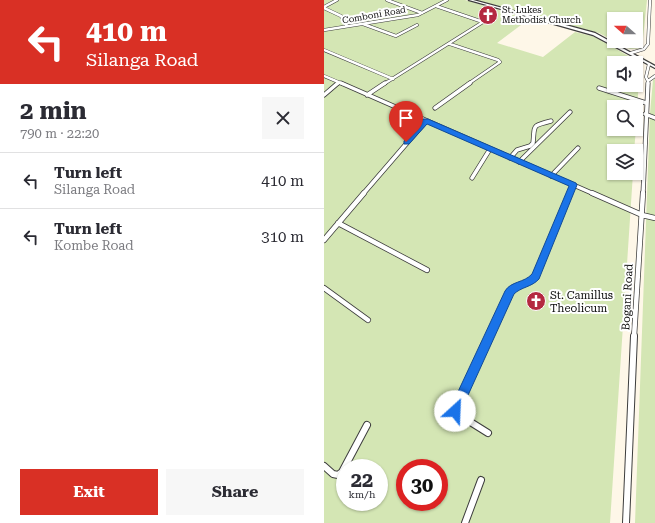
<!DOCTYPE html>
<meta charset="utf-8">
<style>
body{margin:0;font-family:"Roboto Serif",serif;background:#f7f7f7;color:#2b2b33;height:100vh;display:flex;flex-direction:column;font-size:15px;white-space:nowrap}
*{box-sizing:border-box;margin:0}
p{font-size:13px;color:#7c7c81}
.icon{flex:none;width:22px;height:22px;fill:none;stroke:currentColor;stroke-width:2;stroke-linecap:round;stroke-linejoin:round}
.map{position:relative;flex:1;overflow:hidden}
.sheet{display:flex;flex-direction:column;background:#fff;width:324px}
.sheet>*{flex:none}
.guide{background:#d93025;color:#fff;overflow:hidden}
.needle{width:26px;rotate:291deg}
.controls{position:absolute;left:283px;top:12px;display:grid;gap:8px}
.controls a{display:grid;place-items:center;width:36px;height:36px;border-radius:0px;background:#fff;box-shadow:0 1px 3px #0004;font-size:20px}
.speed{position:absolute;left:12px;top:459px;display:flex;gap:8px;font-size:20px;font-weight:700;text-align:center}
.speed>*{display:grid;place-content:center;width:52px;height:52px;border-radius:50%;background:#fff;box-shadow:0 1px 3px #0004;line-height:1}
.speed small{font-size:10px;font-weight:400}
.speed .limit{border:6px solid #d22;background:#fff;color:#111}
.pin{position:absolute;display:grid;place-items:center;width:34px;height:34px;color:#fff;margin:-41px -17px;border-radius:50% 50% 50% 0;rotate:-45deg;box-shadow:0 0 4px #0007}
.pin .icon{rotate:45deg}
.me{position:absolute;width:44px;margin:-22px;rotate:25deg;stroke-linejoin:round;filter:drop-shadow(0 0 3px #0008)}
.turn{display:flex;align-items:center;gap:14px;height:84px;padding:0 20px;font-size:18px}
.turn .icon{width:52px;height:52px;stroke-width:2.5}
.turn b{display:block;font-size:28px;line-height:34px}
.round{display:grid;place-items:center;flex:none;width:42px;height:42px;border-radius:0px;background:#f7f7f7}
.head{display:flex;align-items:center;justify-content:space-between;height:68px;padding:0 20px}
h1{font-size:24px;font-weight:700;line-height:30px}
.cta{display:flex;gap:8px;margin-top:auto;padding:8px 20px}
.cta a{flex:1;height:46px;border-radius:0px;background:#d93025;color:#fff;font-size:16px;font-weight:700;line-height:46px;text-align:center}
.cta a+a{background:#f7f7f7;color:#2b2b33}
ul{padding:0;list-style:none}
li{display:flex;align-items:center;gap:12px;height:56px;padding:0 20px;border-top:1px solid #e1e1e2}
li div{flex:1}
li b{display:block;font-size:15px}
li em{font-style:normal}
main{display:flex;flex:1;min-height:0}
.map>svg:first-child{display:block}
.green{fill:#d4e6b4;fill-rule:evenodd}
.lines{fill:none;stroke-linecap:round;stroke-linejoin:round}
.minor-far3-casing{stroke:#3d3d3d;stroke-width:3.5}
.minor-far2-casing{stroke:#3d3d3d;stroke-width:5}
.minor-far1-casing{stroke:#3d3d3d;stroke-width:6}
.minor-casing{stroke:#3d3d3d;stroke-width:8}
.tertiary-casing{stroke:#3d3d3d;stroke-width:2.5}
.minor-far3{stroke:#fff;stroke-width:2.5}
.minor-far2{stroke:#fff;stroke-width:3.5}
.minor-far1{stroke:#fff;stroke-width:4.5}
.minor{stroke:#fff;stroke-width:6}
.tertiary{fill:#fff;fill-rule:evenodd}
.route{fill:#1a73e8;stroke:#114b97}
.labels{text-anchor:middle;stroke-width:4;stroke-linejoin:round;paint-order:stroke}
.far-poi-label{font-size:9px;fill:#0a0a0a;stroke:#fff;text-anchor:start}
.far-street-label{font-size:9px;fill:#0a0a0a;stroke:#fff}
.poi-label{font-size:11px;fill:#0a0a0a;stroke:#fff;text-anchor:start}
.street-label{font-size:11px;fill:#0a0a0a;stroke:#fff}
</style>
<main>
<section class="sheet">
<div class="guide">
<div class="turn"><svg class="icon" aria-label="left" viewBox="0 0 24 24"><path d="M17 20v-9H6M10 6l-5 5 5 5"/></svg><div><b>410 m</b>Silanga Road</div></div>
</div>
<div class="head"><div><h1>2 min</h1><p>790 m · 22:20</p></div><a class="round"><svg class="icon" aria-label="close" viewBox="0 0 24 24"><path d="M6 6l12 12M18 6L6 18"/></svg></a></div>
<ul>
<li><svg class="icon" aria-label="left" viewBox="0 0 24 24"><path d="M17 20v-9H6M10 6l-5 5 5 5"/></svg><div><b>Turn left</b><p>Silanga Road</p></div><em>410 m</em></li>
<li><svg class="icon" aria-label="left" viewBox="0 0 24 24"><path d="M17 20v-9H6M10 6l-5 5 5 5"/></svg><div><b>Turn left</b><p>Kombe Road</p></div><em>310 m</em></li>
</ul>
<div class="cta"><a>Exit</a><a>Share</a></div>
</section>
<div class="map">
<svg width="331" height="523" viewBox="0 0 331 523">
<rect width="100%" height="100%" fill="#fef7e8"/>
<path class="green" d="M0 0H141L205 19 173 43 219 57 251 32 272 37 316 63 312 126V107H290V129H312L310 151H290V173H309L286 523H0ZM290 63H312V85H290ZM21 468H55V502H21ZM81 468H115V502H81Z
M153 0H323L318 48 306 49 291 41H312V19H290V41L275 33Z
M331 79V523H311L326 113 329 80Z"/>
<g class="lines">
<g class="minor-far3-casing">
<path id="minor-far3" d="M63 0 98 13
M0 7 13 0
M0 8 17 16 23 26
M39 24 72 36 93 25
M0 30 94 15 123 0
M126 44 174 60 176 62 144 84
M0 50 69 79
M307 53 320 49 324 44 326 0
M0 76 19 84
M324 81 322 77 325 64
M13 84 15 83
M60 84 159 22 112 6
M324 84V81L331 76"/>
</g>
<g class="minor-far2-casing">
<path id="minor-far2" d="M17 83 270 194
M275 88 322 103
M0 95 14 83
M43 95 61 83
M111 108 146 83
M321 114 331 118
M186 158 193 150 206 146 209 143C211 125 207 126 227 121
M195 162 246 112
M227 176 254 148
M148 178 166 149
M39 194 102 121
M245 194 249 185
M319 194 324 83"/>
</g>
<g class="minor-far1-casing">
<path id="minor-far1" d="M268 193 318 215 331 218
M14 223 103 270
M0 240 40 193
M0 288 44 320
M166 337 186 291C194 284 205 285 211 276L246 193
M310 337 319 193"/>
</g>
<g class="minor-casing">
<path id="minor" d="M164 433 132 413V407L166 336
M0 466 9 474 14 475 18 472 43 425
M141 523 157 480
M302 523 310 336"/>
</g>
<g class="tertiary-casing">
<path id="tertiary" d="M145 0H149L271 33 331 66V68L269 35Z"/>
</g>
<use href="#minor-far3" class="minor-far3"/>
<use href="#minor-far2" class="minor-far2"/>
<use href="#minor-far1" class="minor-far1"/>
<use href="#minor" class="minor"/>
<use href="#tertiary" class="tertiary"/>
</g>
<path class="route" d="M99 119H104L252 183 253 185 215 279C208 287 197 287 190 294L135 415 131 416 127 415 125 411 181 291C187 281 200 283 208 274L245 186 103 124 85 144H80V141Z"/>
<defs>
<g id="church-disc" transform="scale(1)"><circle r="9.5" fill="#b42840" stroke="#fff"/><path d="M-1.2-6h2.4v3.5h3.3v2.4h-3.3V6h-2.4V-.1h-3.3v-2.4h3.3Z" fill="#fff"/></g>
</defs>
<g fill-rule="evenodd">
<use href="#church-disc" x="164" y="15"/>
<use href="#church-disc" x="212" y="301"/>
</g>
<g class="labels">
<g class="far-poi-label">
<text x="178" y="13">St. Lukes<tspan x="178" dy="10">Methodist Church</tspan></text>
</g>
<g class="far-street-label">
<text transform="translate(50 15) rotate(-10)" y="3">Comboni Road</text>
</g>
<g class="poi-label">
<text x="226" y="299">St. Camillus<tspan x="226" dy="13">Theolicum</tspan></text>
</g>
<g class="street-label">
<text transform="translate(303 297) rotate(-87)" y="4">Bogani Road</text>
</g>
</g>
</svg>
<div class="controls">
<a><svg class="needle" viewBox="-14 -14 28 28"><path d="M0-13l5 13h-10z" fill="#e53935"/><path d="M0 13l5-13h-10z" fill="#7c7c81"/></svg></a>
<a><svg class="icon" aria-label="sound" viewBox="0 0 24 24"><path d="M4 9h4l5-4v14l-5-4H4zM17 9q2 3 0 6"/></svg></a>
<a><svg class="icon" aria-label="search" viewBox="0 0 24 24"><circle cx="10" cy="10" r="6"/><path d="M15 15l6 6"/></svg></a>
<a><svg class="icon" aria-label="layers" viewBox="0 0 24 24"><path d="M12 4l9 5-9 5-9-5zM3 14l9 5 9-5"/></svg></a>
</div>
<div class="speed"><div>22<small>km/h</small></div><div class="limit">30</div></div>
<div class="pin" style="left:82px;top:142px;background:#d93025"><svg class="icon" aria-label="arrive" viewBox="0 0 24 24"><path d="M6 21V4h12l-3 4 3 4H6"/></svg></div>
<svg class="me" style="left:131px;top:411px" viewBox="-20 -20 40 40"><circle r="19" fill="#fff"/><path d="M0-13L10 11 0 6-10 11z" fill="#1a73e8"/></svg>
</div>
</main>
